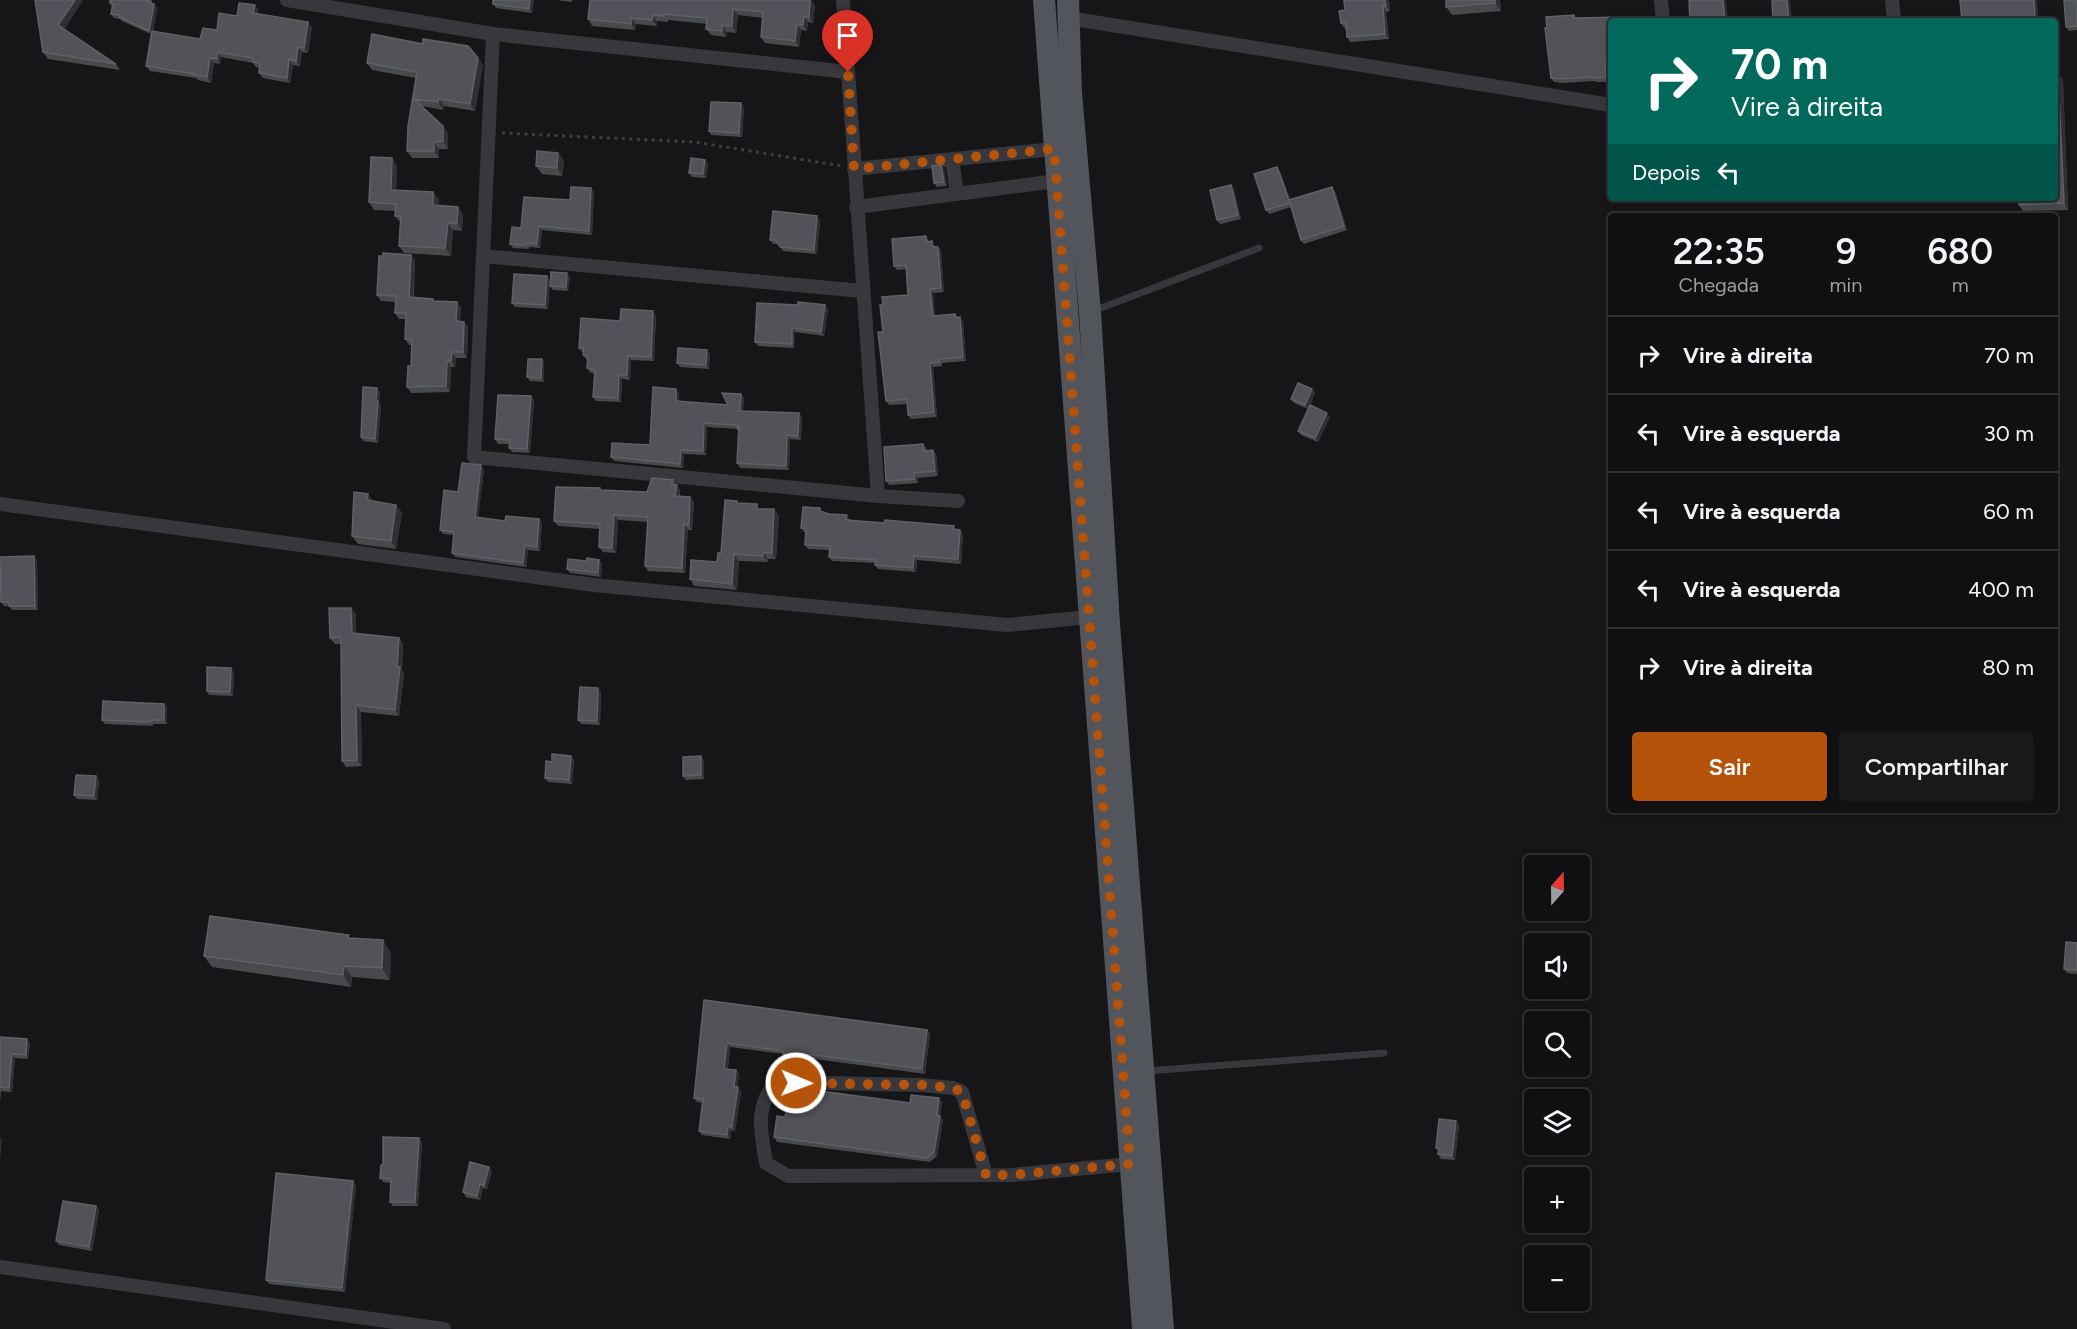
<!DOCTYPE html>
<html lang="pt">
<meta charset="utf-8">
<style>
body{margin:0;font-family:Figtree,sans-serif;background:#19191b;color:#f1f3f6;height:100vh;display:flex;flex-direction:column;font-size:22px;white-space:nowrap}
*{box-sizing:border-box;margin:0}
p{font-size:20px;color:#9c9d9f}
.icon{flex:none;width:33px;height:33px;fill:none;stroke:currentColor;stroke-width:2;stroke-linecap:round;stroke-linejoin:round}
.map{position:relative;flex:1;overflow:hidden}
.side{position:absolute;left:1608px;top:213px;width:450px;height:600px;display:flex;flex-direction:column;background:#101012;border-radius:6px;box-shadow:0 3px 9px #0003,0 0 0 2px #303032}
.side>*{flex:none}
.banner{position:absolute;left:1608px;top:18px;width:450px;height:183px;border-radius:6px;box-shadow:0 3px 9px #0003,0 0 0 2px #303032;background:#00695c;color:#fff;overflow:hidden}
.needle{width:39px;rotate:20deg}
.buttons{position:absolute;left:1524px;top:855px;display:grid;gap:12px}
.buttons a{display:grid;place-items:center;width:66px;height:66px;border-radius:6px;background:#101012;box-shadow:0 3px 9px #0003,0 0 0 2px #303032;font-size:30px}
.pin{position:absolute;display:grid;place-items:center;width:51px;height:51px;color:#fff;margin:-62px -26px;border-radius:50% 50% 50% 0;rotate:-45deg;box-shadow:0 0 6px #0007}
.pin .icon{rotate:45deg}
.me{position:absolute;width:66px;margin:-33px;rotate:91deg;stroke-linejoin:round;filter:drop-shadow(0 0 4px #0008)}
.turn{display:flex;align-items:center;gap:21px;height:126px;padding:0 24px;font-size:27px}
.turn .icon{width:78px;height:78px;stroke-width:2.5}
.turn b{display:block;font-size:42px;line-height:51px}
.then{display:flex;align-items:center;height:57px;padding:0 24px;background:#0003;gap:12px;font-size:22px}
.eta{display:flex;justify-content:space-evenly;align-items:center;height:102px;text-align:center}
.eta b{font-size:36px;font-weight:600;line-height:42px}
.button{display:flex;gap:12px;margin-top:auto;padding:12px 24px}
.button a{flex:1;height:69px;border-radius:6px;background:#b45309;color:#fff;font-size:24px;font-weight:600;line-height:69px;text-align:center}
.button a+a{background:#19191b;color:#f1f3f6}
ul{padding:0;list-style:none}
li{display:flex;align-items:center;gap:18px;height:78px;padding:0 24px;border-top:2px solid #303032}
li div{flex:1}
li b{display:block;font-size:22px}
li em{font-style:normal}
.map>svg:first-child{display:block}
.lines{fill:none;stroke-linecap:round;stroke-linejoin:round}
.path{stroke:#3d3f44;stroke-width:3;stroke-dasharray:3 4.5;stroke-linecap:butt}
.service{stroke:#37383d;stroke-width:7}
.minor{stroke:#37383d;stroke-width:14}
.primary{stroke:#53555c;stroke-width:22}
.wall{fill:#47494d}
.shaded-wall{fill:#2f3033}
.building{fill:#525359;stroke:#5f6168;stroke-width:1.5}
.route{stroke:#b45309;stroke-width:10;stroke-dasharray:0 18}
</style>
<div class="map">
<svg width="2077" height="1329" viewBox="0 0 2077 1329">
<rect width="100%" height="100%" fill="#161618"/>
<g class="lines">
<path class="path" d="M502 133 695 142 842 166"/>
<path class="service" d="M1093 311 1259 248
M1147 1071 1384 1053"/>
<path class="minor" d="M287 0 493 34 848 72
M843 0 878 496
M1661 0 1663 21
M1892 0 1894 21
M1068 18 1611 105
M493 34 474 457 878 496 958 501
M952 159 957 194
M854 169 1054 149
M856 207 1056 181
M483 256 862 291
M0 504 594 585 1007 625 1089 617
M986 1175 962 1092 953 1088 922 1085 776 1082C754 1108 761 1132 766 1163L788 1176 1012 1175 1130 1164
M0 1267 444 1329"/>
<path class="primary" d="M1044 0 1143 1329
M1068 0 1071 93 1090 312 1109 624 1163 1329"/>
</g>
<path class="wall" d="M83 0 64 29 116 64 120 70 48 59 43 52Z
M493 0H534L532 13 496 8 493 4Z
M557 0H573L571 2Z
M811 0 815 6 813 23 808 22 807 31 801 30 799 47 765 43 761 37 763 18 738 15 736 33 727 32 726 37 711 35 706 29 707 24 668 20V22L657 21V26L636 24 635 30 592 26 588 19Z
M1344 0H1389L1390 11 1386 12 1389 39 1350 42 1347 37 1346 29H1345L1341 23 1345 10Z
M1446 0H1500L1501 11 1452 15 1446 7Z
M2077 0V30L2069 31 2066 27Z
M110 3 154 4 157 8 153 31 200 39 217 30 237 16 255 5 258 10V14L312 27 308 53 302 52 300 66 293 65 290 83 263 78 259 73 260 68 256 67 253 63 221 57 220 64 214 63 211 83 198 80 196 78 150 71 146 66 151 34 122 21 120 19 114 18 111 14 112 7Z
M1574 15 1576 18 1625 17 1628 21H1611V67L1608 68 1609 82H1596L1595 81 1562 83 1554 82 1551 78 1547 28Z
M367 63 483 65 475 111 444 106 443 110 422 106 443 126 448 133V149H439V158H412L407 151 416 78 372 70Z
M2058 73 2063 80 2068 210 2023 211 2019 205Z
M741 103 744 107 742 137 711 135 709 131Z
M558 153 564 161 562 176 542 174 536 166Z
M392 158 397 166 396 190 433 192 439 200 438 206 463 214 462 231 453 230 451 256 404 253 399 246 400 222 395 216 396 211 374 210 369 202Z
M708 164 706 178 692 177 689 173Z
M944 169 947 186 937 187 934 183Z
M1280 171 1290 200 1335 191 1347 230 1304 244 1301 240 1291 207 1269 214 1266 210Z
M591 188 594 192 592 235 542 230 540 248 529 247V249L513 248 510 244 521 228Z
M1234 189 1241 219 1220 224 1217 220Z
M820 220 817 254 783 251 778 244H773L770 240Z
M926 236 929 242 935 246V247H938L941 251 944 292 933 293 935 316 955 314 958 317 963 321 966 361 942 363V366L933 367 937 417 911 419 908 415 907 404 889 405 886 401 883 332V305L908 295 906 269 897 270 894 266Z
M411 255 415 260 414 297 435 301 457 302 461 308 460 321 464 322 468 327 467 358H456L455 367H451L450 392 411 393 407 387 411 366 412 345H409L405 339 406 319H399L395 313 396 302 381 301 377 295 383 256Z
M547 276 550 281 548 309 515 307 512 303Z
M570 277 568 291 553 290 550 286Z
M828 309 824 336 795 332 794 348 758 346 755 342Z
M656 315 654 361 631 360 630 380 622 379 621 402 596 401 593 397 594 374 590 372 587 368 588 360 586 359 583 355 584 352H582L579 348 620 321Z
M710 354 709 369 680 367 677 363Z
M542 359 544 363V382L530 381 527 377Z
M1312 389 1315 393 1310 405 1330 417 1318 442 1301 435 1298 431 1308 409 1294 403 1291 399Z
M380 392 379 402 381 405 378 443 363 441 361 437Z
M679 393V401L728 405 741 394 744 398 743 411 799 413 802 417 801 440 790 439 789 470 740 468 737 463 738 429 707 427 706 455 684 454 683 468 614 461 611 457 650 445Z
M534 400 530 453 512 452 509 448 510 444H498L495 439Z
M923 444 926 448 927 451 933 450 936 454 938 476 917 478 918 483 889 485 886 481Z
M484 469 478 518 505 521 539 519 542 523 540 551 528 550 526 567 455 557 452 553 454 535 443 534 440 530 458 492Z
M673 480 680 490V496L690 497 694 502 692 530H688L685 573 648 571 645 566 648 522 618 520 616 553 603 552 599 547 600 529 558 526 554 521 602 490 647 492Z
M368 494 372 501 396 505 402 513 396 549 358 544 352 536Z
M739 503 760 509H774L779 516 776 559H768V562L739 561 737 590 694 586 690 579 717 562Z
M823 512 850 519V520L960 530 963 534 961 564 917 560 916 572 878 569 875 565 876 563 832 561 829 557V550L808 549 805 545 806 532H804L801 528Z
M0 557 37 560 38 610H12L9 606H4L1 602 0 594Z
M599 560 602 564 601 577 570 573 567 569 586 561Z
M351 608 356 614V633L399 638 403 644 402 670 404 674 399 716 361 712 362 766 346 767 342 761 341 644H335L330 638Z
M234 672 233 696 209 695 207 691Z
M598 688 601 692 600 725 581 724 578 720Z
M164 704 167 708V724H153V726L105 724 102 720Z
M571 756 574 760 572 784 548 782 545 778 552 762Z
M704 760V779L686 780 683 776Z
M99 780 97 800 77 799 74 795Z
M351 938 391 952 390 980 352 977 351 987 212 967 204 956Z
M2077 943V974L2067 973 2064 969Z
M704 1000 927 1030 930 1034 925 1074 801 1057 800 1061 786 1059 783 1054 730 1047 728 1069 736 1070 739 1074 737 1087 741 1092 735 1131 731 1130 730 1139 702 1135 699 1131 703 1103 697 1102 694 1098Z
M0 1037 30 1043 28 1059 15 1058 12 1092 1 1091 0 1102Z
M939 1098 942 1102 940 1116 943 1120 937 1156 930 1162 777 1142 774 1137 785 1117 910 1103Z
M1459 1125 1455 1160 1441 1159 1438 1154 1439 1152 1436 1148Z
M422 1142 418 1206H393L390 1202 391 1183 383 1182 380 1178 383 1165Z
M489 1167 492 1171 487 1189 483 1188 480 1200 466 1197 463 1192Z
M356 1185 345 1292 269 1284 266 1280Z
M96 1206 99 1210 92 1251 59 1245 56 1241Z
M1580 1258 1586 1262 1589 1284 1581 1285 1580 1298Z"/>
<path class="shaded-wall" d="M75 0H83L63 32 58 25Z
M530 0H534L532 13 529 9Z
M811 0 815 6 813 23 809 17Z
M1385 0H1389L1390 11 1386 6Z
M1495 0H1500L1501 11 1495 3Z
M1723 0H1726L1728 21H1725Z
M1787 0H1790L1792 21H1789Z
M2034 0H2037L2039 21H2035Z
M151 1 157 8 152 35 149 31Z
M255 5 258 10 257 18 253 13Z
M1383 6 1386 12 1389 39 1385 34Z
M733 9 738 15 736 33 732 26Z
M653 15 657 21V26L652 20Z
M804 16 808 22 807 31 803 25Z
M631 18 636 24 635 30 631 24Z
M308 22 312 27 308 53 304 48Z
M797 24 801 30 799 47 795 41Z
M722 25 727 32 726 37 722 31Z
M298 47 302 52 300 66 296 61Z
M218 52 221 57 220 64 217 59Z
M210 58 214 63 211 83 207 77Z
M478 58 483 65 475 111 470 104Z
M289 59 293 65 290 83 287 78Z
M1605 63 1608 68 1609 82 1606 77Z
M2058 73 2063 80 2068 210 2064 203Z
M439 99 444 106 443 110 438 102Z
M741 103 744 107 742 137 739 133Z
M443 126 448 133V149L443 141Z
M434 142 439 149V158L434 151Z
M558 153 564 161 562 176 557 168Z
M392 158 397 166 396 198 391 190Z
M705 160 708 164 706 178 703 174Z
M941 165 944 169 947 186 944 182Z
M1277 167 1280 171 1293 207 1290 203Z
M1231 185 1234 189 1241 219 1238 215Z
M1332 187 1335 191 1347 230 1344 226Z
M591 188 594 192 592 235 589 231Z
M433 192 439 200 438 213 433 205Z
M458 207 463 214 462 231 457 223Z
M817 216 820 220 817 254 814 250Z
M448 223 453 230 451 256 445 248Z
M539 226 542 230 540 248 537 244Z
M938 247 941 251 944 292 941 288Z
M411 255 415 260 413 303 409 297Z
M567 273 570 277 568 291 566 287Z
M547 276 550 281 548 309 545 305Z
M930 289 933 293 935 320 933 316Z
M457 302 461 308 460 327 456 321Z
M825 305 828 309 824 336 821 332Z
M653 311 656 315 654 361 651 357Z
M960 317 963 321 966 361 963 357Z
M464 322 468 327 467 358 463 352Z
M792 328 795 332 794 348 792 344Z
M707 350 710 354 709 369 706 365Z
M452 352 456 358 455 367 451 361Z
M628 356 631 360 630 380 627 375Z
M542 359 544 363V382L541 378Z
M447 361 451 367 450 392 446 386Z
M930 363 933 367 937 417 934 412Z
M619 375 622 379 621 402 618 398Z
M377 388 380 392 379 402 381 405 378 443 375 439Z
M676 389 679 393V405L676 401Z
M1312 389 1315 393 1308 409 1305 405Z
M741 394 744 398 743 415 740 411Z
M531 396 534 400 530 453 527 449Z
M799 413 802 417 801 440 798 436Z
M1327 413 1330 417 1318 442 1315 438Z
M704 423 707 427 706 455 703 451Z
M787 435 790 439 789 470 786 466Z
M681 450 684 454 683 468 680 464Z
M933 450 936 454 938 476 935 471Z
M481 465 484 469 478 521 475 517Z
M914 473 917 478 918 483 915 479Z
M677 485 680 490 679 501 675 496Z
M368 494 373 502 367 500Z
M690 497 694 502 692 530 689 525Z
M396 505 402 513 396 549 391 541Z
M774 509 779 516 776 559 772 553Z
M614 515 618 520 616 553 612 548Z
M539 519 542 523 540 551 537 547Z
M684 524 688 530 685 573 682 568Z
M960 530 963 534 961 564 958 559Z
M525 545 528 550 526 567 523 563Z
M763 552 768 559V562L763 556Z
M734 554 739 561 737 590 732 584Z
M34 556 37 560 38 610 35 606Z
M914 556 917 560 916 572 913 568Z
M599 560 602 564 601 577 598 573Z
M351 608 356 614V639L352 633Z
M399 638 403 644 402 670 404 674 399 716 395 710Z
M231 668 234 672 233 696 230 692Z
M598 688 601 692 600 725 597 721Z
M164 704 167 708V724L164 720Z
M356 705 361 712 362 766 357 760Z
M571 756 574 760 572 784 569 780Z
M701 756 704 760V779L701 775Z
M96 776 99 780 97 800 94 796Z
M383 940 391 952 390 980 382 968Z
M344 966 352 977 351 987 343 975Z
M927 1030 930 1034 925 1074 922 1069Z
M27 1039 30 1043 28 1059 26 1055Z
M727 1043 730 1047 727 1073 724 1069Z
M798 1053 801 1057 800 1061 797 1057Z
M12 1054 15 1058 12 1092 9 1088Z
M736 1070 739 1074 737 1091 734 1087Z
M738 1087 741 1092 735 1131 732 1127Z
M939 1098 942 1102 940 1116 943 1120 937 1156 934 1152Z
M1456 1121 1459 1125 1455 1160 1452 1156Z
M728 1126 731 1130 730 1139 727 1135Z
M0 1137 2 1140 0 1160Z
M419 1138 422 1142 418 1206 415 1202Z
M489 1167 492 1171 487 1189 484 1185Z
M353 1181 356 1185 345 1292 342 1288Z
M480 1184 483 1188 480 1200 477 1196Z
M96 1206 99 1210 92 1251 89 1247Z
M1584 1258 1586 1262 1589 1284 1586 1280Z"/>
<path class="building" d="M35 0H75L58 25 116 64 43 52Z
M110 0H144L151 1 150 3 154 4 149 31 119 17V15L111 14 113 4 110 3Z
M493 0H530L529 9 493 4Z
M590 0H810L809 17 804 16 803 25 797 24 795 41 761 37 763 12 733 9 732 26 722 25V31L706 29 707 18 664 14V16L653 15 652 20 631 18V24L588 19Z
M1344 0H1385L1386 6H1383L1385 34 1347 37 1346 23H1341L1339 11 1345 10Z
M1446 0H1495V3L1446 7Z
M1689 0H1723L1725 21H1690Z
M1772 0H1787L1789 21H1773Z
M1960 0H2034L2035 21H1962Z
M2064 0H2077V26L2066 27Z
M239 3 255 5 253 13 308 22 304 48 298 47 296 61 289 59 287 78 259 73 260 63 253 62V58L218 52 217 59 210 58 207 77 194 75V74L146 66 152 31 200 39 203 28 217 30 219 13 237 16Z
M1574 15V18L1625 17V21H1611V63H1605L1606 77 1593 78V77L1559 79 1551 78 1545 28H1547L1546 17Z
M372 34 423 44V39L468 46 478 58 470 104 439 99 438 102 414 99 443 126V141L434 142V151H407L408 126 417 72 367 63Z
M2055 73H2058L2064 203 2019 205 2018 198H2055Z
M711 102 741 103 739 133 709 131Z
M537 151 558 153 557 168 536 166Z
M371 157 392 158 391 190 433 192V205L458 207 457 223H448L445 248 399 246 401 216H395L396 204 369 202Z
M691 158 705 160 703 174 689 173Z
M941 165 944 182 934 183 932 166Z
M1277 167 1290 203 1266 210 1254 174Z
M1231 185 1238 215 1217 220 1210 190Z
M571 187 591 188 589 231 539 226 537 244 526 243V245L510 244 512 227 521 228 524 197 570 200Z
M1332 187 1344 226 1301 240 1289 200Z
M773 211 817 216 814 250 780 247 776 240H770Z
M926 236V242L932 241 933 247H938L941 288 930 289 933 316 955 314 956 318 960 317 963 357 939 359V362L930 363 934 412 908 415 907 399 886 401 878 332H883L880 305H883L882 297 908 295 906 265 894 266 892 239Z
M383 253 411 255 409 297 433 299V301L457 302 456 321 464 322 463 352H452L451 361H447L446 386 407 387 408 366H411L412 340 405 339 406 313H395L396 296 377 295 379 256H383Z
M551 272 567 273 566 287 550 286Z
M514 274 547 276 545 305 512 303Z
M798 302 825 305 821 332 792 328V344L755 342 757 303 798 305Z
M621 309 653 311 651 357 628 356 627 375H619L618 398 593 397 595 370 587 368 588 356 583 355 584 348H579L581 318 620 321Z
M678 348 707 350 706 365 677 363Z
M528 359H542L541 378 527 377Z
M1298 383 1312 389 1305 405 1291 399Z
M363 387 377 388 376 401H378L375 439 361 437Z
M653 387 676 389V401L728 405 722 393 741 394 740 411 799 413 798 436 787 435 786 466 737 463 739 425 738 429 736 425 704 423 703 451 681 450 680 464 611 457 612 443 650 445Z
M498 395 531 396 527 449 509 448 510 440 495 439Z
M1310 405 1327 413 1315 438 1298 431Z
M923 444 924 451 933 450 935 471 914 473 915 479 886 481 884 447Z
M462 463 481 465 475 517 505 521 506 516 539 519 537 547 525 545 523 563 452 553 454 532 440 530 444 490 458 492Z
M652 478 673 480 671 485H677L675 496 690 497 689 525 684 524 682 568 645 566 648 517 614 515 612 548 599 547 600 524 554 521 556 487 600 488V490L647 492Z
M354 492 368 494 367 500 396 505 391 541 352 536Z
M725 500 737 501V503L757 504V509H774L772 553 763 552V556L734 554 732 584 690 579 691 560 717 562 718 553H721Z
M803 507 820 508V511L829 514 847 515 846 520 884 523 885 520 954 526 953 529 960 530 958 559 914 556 913 568 875 565 876 560 829 557 830 546 805 545 806 528H801Z
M34 556 35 606H9V602H1L0 557Z
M587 558 599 560 598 573 567 569 568 559 586 561Z
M329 608H351L352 633 399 638 397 667H400L395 710 356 705 357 760 342 761 341 637 330 638Z
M207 667 231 668 230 692 207 691Z
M580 687 598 688 597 721 578 720Z
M103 701 164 704V720H150V722L102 720Z
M552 754 571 756 569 780 545 778 546 761 552 762Z
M701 756V775L683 776V757Z
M76 775 96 776 94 796 74 795Z
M210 916 349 935 348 938 383 940 382 968 344 966 343 975 204 956Z
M2066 942 2077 943V970L2064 969Z
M704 1000 927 1030 922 1069 798 1053 797 1057 783 1055V1051L727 1043 724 1069 736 1070 734 1087H738L732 1127 728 1126 727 1135 699 1131 703 1099 694 1098Z
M0 1037 27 1039 26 1055 12 1054 9 1088 0 1087Z
M790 1087 910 1103 911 1095 939 1098 937 1115 940 1116 934 1152 927 1158 774 1137 777 1116 785 1117Z
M1439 1119 1456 1121 1452 1156 1438 1154 1439 1148H1436Z
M383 1137 419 1138 415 1202H390L391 1179 380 1178 381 1165H383Z
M470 1162 489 1167 484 1185 480 1184 477 1196 463 1192Z
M276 1173 353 1181 342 1288 266 1280Z
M63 1201 96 1206 89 1247 56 1241Z
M1580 1258H1584L1586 1280 1580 1281Z
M1534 1267V1285L1530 1286 1528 1268Z"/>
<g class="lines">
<path class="route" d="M796 1083 922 1085 953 1088 962 1092 986 1175H1011L1130 1164 1054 149 854 169 848 72"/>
</g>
</svg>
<div class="buttons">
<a><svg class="needle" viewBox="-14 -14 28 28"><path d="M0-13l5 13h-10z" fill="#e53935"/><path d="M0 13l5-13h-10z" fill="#9c9d9f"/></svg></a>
<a><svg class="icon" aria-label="sound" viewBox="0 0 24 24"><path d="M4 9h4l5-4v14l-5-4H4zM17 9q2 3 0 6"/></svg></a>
<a><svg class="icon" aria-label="search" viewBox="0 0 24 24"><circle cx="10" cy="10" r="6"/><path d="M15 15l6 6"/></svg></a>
<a><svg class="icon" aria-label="layers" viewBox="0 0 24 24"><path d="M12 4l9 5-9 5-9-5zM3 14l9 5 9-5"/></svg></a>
<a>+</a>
<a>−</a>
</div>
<div class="pin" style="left:848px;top:72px;background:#d93025"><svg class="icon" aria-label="arrive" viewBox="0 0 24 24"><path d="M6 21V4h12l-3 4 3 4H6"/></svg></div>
<svg class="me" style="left:796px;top:1083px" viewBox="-20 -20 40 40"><circle r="17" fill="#b45309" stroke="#fff" stroke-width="3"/><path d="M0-11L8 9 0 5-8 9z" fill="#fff"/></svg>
<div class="banner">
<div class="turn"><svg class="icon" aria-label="right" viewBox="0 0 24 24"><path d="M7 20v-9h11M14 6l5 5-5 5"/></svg><div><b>70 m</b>Vire à direita</div></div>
<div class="then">Depois<svg class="icon" aria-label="left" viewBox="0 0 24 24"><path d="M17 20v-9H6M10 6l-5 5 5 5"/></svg></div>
</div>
<section class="side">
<div class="eta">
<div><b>22:35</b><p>Chegada</p></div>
<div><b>9</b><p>min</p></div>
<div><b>680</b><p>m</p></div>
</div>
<ul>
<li><svg class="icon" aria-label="right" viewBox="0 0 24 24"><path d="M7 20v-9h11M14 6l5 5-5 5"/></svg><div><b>Vire à direita</b></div><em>70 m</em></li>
<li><svg class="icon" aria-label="left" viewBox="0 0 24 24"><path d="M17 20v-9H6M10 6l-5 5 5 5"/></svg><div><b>Vire à esquerda</b></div><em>30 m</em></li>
<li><svg class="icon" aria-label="left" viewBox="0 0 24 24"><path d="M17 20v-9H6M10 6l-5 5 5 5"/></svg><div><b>Vire à esquerda</b></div><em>60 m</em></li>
<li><svg class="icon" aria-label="left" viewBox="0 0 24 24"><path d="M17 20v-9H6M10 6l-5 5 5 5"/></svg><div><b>Vire à esquerda</b></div><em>400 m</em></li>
<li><svg class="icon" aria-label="right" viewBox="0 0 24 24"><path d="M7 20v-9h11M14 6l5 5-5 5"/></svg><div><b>Vire à direita</b></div><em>80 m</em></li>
</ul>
<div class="button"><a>Sair</a><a>Compartilhar</a></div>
</section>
</div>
